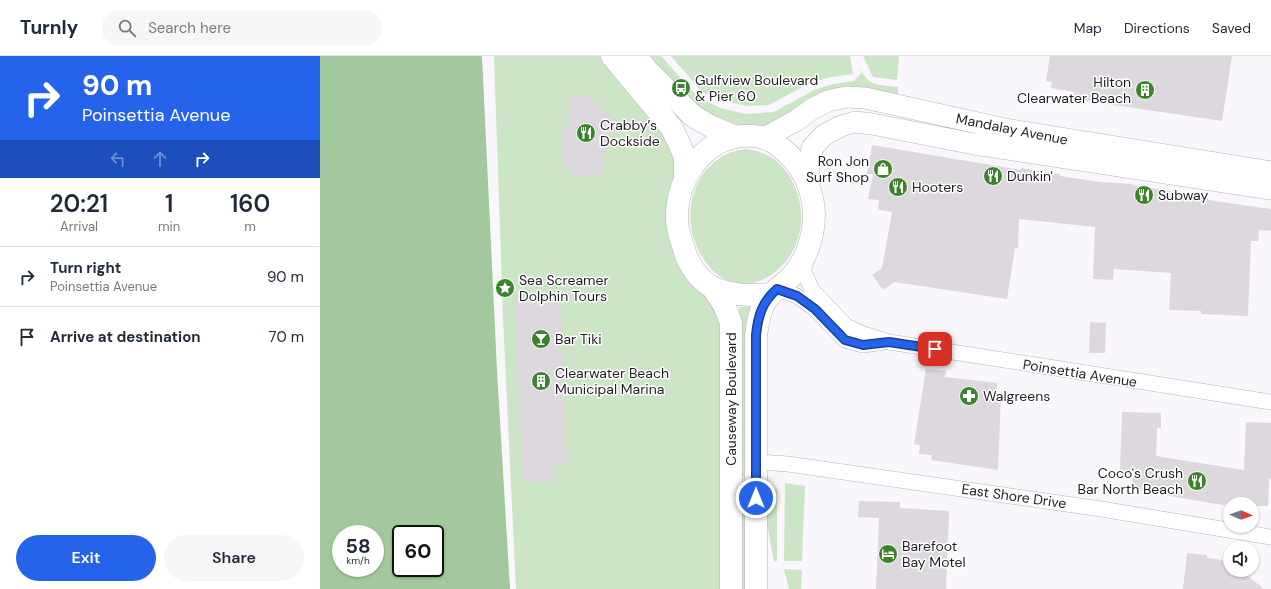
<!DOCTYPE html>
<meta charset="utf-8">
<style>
body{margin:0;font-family:"DM Sans",sans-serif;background:#f6f6f7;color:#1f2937;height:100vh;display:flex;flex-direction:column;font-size:15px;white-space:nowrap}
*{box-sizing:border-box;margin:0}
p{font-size:13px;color:#747a83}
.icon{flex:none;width:22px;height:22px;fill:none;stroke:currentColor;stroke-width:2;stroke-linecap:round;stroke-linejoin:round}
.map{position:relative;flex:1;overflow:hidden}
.drawer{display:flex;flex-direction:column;background:#fff;width:320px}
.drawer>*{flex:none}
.banner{background:#2563eb;color:#fff;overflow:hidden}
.needle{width:26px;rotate:92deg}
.tools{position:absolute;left:903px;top:441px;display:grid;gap:8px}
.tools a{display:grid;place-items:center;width:36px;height:36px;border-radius:50%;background:#fff;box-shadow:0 1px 3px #0004;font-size:20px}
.speed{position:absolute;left:12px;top:469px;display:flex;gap:8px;font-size:20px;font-weight:700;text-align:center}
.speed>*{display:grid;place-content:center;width:52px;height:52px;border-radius:50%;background:#fff;box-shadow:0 1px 3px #0004;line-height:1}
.speed small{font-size:10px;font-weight:400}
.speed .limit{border:2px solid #111;border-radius:6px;background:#fff;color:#111}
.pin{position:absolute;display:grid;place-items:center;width:34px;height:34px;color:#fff;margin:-17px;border-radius:8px;box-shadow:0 2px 6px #0006}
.me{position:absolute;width:44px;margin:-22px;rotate:0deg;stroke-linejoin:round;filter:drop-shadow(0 0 3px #0008)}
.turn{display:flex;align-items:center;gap:14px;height:84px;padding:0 16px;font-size:18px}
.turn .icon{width:52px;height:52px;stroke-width:2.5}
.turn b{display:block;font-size:28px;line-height:34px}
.lanes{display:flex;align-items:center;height:38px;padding:0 16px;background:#0003;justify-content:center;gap:20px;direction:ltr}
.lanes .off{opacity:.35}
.eta{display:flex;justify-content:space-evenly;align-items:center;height:68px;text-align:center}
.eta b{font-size:24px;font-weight:600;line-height:28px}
.button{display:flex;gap:8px;margin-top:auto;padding:8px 16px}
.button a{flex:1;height:46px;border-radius:24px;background:#2563eb;color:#fff;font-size:16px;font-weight:600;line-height:46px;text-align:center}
.button a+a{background:#f6f6f7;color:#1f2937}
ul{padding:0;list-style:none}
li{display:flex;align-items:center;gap:12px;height:60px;padding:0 16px;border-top:1px solid #e0e1e3}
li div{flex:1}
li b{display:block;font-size:15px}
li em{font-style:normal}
header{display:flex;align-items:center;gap:24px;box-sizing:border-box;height:56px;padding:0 20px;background:#fff;border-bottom:1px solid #e0e1e3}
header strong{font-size:19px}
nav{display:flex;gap:22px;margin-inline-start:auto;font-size:14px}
.search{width:280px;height:36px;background:#f6f6f7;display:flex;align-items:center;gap:10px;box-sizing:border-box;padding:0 14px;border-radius:22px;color:#747a83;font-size:15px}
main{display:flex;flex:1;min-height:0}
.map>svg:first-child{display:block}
.green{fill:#cce5c7}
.water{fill:#a4c89d;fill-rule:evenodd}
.building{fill:#dcd8de}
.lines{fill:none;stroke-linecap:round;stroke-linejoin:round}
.street-casing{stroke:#b7b3b9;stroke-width:16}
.secondary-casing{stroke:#b7b3b9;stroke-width:22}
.primary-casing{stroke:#b7b3b9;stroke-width:23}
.street{stroke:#fff;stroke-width:15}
.secondary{stroke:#fff;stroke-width:21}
.primary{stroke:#fff;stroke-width:22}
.route-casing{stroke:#184099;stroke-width:10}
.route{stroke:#2563eb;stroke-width:7}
.labels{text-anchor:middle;stroke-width:3;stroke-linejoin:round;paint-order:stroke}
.poi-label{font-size:14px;fill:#1f1e20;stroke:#fff;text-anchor:start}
.street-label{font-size:14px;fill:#1f1e20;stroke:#fff}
</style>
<header>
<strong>Turnly</strong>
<div class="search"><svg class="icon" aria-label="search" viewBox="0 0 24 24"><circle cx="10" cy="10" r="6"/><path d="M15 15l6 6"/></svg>Search here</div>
<nav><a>Map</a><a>Directions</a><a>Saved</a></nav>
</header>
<main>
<section class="drawer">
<div class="banner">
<div class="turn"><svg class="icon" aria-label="right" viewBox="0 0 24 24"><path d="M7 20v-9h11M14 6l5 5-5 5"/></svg><div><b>90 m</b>Poinsettia Avenue</div></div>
<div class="lanes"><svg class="icon off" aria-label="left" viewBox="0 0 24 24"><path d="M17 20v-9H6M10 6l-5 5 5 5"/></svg><svg class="icon off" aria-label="ahead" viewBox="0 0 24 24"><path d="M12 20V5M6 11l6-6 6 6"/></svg><svg class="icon" aria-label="right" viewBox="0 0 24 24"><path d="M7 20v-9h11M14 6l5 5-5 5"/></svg></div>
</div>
<div class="eta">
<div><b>20:21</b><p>Arrival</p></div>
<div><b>1</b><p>min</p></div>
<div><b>160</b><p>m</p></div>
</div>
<ul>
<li><svg class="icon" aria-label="right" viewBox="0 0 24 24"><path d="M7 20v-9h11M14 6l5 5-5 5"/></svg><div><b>Turn right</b><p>Poinsettia Avenue</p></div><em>90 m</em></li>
<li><svg class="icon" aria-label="arrive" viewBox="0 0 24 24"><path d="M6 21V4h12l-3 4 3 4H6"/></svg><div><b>Arrive at destination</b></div><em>70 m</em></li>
</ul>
<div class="button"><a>Exit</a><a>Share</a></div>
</section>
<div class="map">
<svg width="951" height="533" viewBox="0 0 951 533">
<rect width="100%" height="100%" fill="#faf7fc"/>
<path class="green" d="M174 0H280C300 25 323 49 342 74 351 87 360 112 352 127L365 221C392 242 394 248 404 281L402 533H196L183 262Z
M328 0H341L379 42 401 52 425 58 454 56 494 34 513 28 534 25 541 17 540 13C550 31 556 28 576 31L578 30V39L472 57 443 73 417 72 379 53Z
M351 0H530L533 18 511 21 490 27 449 49 427 50 404 45 382 36Z
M543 0H579L577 24 553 21Z
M425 93C446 95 460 104 471 123 513 199 415 275 377 191 359 151 378 99 425 93Z
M419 251H431L429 424 419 418Z
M419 426 429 434 428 533H419Z
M465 427 485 430 482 505H464Z
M447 433H457V505L454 506 446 462Z
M464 513 482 514 481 533H469Z"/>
<path class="water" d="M0 0H162L177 314 190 533H0ZM21 478H55V512H21ZM81 478H115V512H81Z"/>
<path class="building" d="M730 0H912L902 65 753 43 754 36 731 32 732 26 726 25Z
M271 40 272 44 299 68 286 84V96H282L284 118 251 120V110H243L241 70H251L249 42Z
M552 89 701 114V112L740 118V120L780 126 812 128V129L888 141V144L951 153V175L939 174 938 185H931L928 260 881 258V255L849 254 851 217 794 213 793 224 773 223 775 171 699 163 698 192H695L687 243 574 226 563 234 552 219 562 212 572 156 558 154 559 144 548 143 553 118H547Z
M240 240 247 408 232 409 233 427H212V424H203L195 242Z
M770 266 786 267 785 297H769Z
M606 313 626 315 625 321 677 327 676 340H681L678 414 611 404 612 399 599 398 600 389 594 388Z
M802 356 841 357V372H837L836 400 924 414 926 366 951 367V423L949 422 948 450H932V448H908V450L844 439 845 435 812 433 813 416H800Z
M539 445 580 446V452L629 455 626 533H556L559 462 538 461Z
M867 497 887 499V502L910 505V519L928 520 944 533H863Z"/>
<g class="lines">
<g class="street-casing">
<path id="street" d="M485 201 484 216 492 234 526 270 543 278 569 286 951 346
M457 233 477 240 495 253 525 284 543 289 564 286
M437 406 468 408 781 453 951 481"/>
</g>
<g class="secondary-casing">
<path id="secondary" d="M444 82 477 64 492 53 508 45 526 41 545 42 685 73 951 116
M487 124 492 92 504 79 521 70 535 66 552 68 654 88 951 133"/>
</g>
<g class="primary-casing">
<path id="primary" d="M292 0 351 71 359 87 365 102V123
M316 0 327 14 373 60 392 71 416 81
M392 231 404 249 411 267V533
M436 533V279C438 267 439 255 446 245 452 235 462 230 470 222 486 206 494 181 494 158 493 131 481 107 460 91 450 82 436 79 423 80 382 83 356 124 357 164 357 173 361 184 364 193 368 208 378 223 392 231 410 240 432 240 451 238"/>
</g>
<use href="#street" class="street"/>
<use href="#secondary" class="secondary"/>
<use href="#primary" class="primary"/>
</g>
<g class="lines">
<g class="route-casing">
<path id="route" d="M436 442V279C438 260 442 246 457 233L477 240 495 253 525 284 543 289 569 286 615 293"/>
</g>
<use href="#route" class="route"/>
</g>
<defs>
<g id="bus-disc" transform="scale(1)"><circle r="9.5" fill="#3a842c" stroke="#fff"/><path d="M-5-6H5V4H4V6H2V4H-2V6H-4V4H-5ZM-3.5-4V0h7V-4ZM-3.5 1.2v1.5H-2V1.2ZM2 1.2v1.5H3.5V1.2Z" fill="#fff"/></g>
<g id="building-disc" transform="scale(1)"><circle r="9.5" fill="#3a842c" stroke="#fff"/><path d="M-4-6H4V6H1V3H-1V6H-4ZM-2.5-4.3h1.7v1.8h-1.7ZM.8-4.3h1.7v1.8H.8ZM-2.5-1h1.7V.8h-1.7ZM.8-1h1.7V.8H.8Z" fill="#fff"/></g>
<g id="restaurant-disc" transform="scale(1)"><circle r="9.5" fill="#3a842c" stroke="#fff"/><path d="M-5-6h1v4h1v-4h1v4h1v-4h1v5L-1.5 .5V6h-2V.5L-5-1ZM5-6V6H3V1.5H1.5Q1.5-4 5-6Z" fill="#fff"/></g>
<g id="shop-disc" transform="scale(1)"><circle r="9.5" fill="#3a842c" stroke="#fff"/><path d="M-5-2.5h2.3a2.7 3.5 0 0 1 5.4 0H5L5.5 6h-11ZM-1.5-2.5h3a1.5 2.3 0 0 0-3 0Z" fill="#fff"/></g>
<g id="sight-disc" transform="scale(1)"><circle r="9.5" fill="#3a842c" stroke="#fff"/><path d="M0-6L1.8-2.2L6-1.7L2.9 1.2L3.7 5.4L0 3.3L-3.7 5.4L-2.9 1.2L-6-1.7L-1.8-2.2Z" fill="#fff"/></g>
<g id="bar-disc" transform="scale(1)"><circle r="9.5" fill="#3a842c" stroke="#fff"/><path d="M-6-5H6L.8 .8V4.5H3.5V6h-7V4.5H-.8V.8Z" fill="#fff"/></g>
<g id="pharmacy-disc" transform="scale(1)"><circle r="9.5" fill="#3a842c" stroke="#fff"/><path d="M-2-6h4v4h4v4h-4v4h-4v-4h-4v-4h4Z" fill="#fff"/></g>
<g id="hotel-disc" transform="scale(1)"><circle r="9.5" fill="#3a842c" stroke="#fff"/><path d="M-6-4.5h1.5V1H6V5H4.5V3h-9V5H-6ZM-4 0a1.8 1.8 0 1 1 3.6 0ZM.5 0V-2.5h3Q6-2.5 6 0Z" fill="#fff"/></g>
</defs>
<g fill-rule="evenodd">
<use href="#bus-disc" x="361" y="32"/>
<use href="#building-disc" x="825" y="34"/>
<use href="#restaurant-disc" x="266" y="77"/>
<use href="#shop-disc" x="563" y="113"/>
<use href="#restaurant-disc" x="673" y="120"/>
<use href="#restaurant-disc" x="578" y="131"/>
<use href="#restaurant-disc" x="824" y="139"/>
<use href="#sight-disc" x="185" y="232"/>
<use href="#bar-disc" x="221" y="283"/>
<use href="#building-disc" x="221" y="325"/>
<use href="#pharmacy-disc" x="649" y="340"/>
<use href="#restaurant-disc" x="877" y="425"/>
<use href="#hotel-disc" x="568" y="498"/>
</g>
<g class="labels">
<g class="poi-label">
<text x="375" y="29">Gulfview Boulevard<tspan x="375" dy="16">&amp; Pier 60</tspan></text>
<text x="811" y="31" text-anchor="end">Hilton<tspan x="811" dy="16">Clearwater Beach</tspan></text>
<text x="280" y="74">Crabby’s<tspan x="280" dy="16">Dockside</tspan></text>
<text x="549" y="110" text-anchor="end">Ron Jon<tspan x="549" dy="16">Surf Shop</tspan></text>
<text x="687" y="125">Dunkin'</text>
<text x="592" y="136">Hooters</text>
<text x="838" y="144">Subway</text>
<text x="199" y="229">Sea Screamer<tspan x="199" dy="16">Dolphin Tours</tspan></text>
<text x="235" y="288">Bar Tiki</text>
<text x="235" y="322">Clearwater Beach<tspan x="235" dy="16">Municipal Marina</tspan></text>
<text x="663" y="345">Walgreens</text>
<text x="863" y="422" text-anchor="end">Coco's Crush<tspan x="863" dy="16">Bar North Beach</tspan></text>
<text x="582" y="495">Barefoot<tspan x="582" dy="16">Bay Motel</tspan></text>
</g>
<g class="street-label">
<text transform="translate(692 73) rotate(11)" y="5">Mandalay Avenue</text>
<text transform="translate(760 317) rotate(9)" y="5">Poinsettia Avenue</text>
<text transform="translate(411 343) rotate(-90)" y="5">Causeway Boulevard</text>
<text transform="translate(694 440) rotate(8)" y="5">East Shore Drive</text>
</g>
</g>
</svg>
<div class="tools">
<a><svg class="needle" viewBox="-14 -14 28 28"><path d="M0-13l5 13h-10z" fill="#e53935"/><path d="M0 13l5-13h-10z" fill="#747a83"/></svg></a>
<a><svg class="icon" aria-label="sound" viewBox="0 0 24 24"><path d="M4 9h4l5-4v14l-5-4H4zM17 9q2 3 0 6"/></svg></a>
</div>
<div class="speed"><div>58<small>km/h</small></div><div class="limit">60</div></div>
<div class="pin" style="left:615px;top:293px;background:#d93025"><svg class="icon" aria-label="arrive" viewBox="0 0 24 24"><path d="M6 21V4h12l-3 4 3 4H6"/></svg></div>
<svg class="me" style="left:436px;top:442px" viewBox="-20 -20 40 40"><circle r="17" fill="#2563eb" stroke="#fff" stroke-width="3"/><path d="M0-11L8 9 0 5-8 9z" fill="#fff"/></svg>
</div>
</main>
